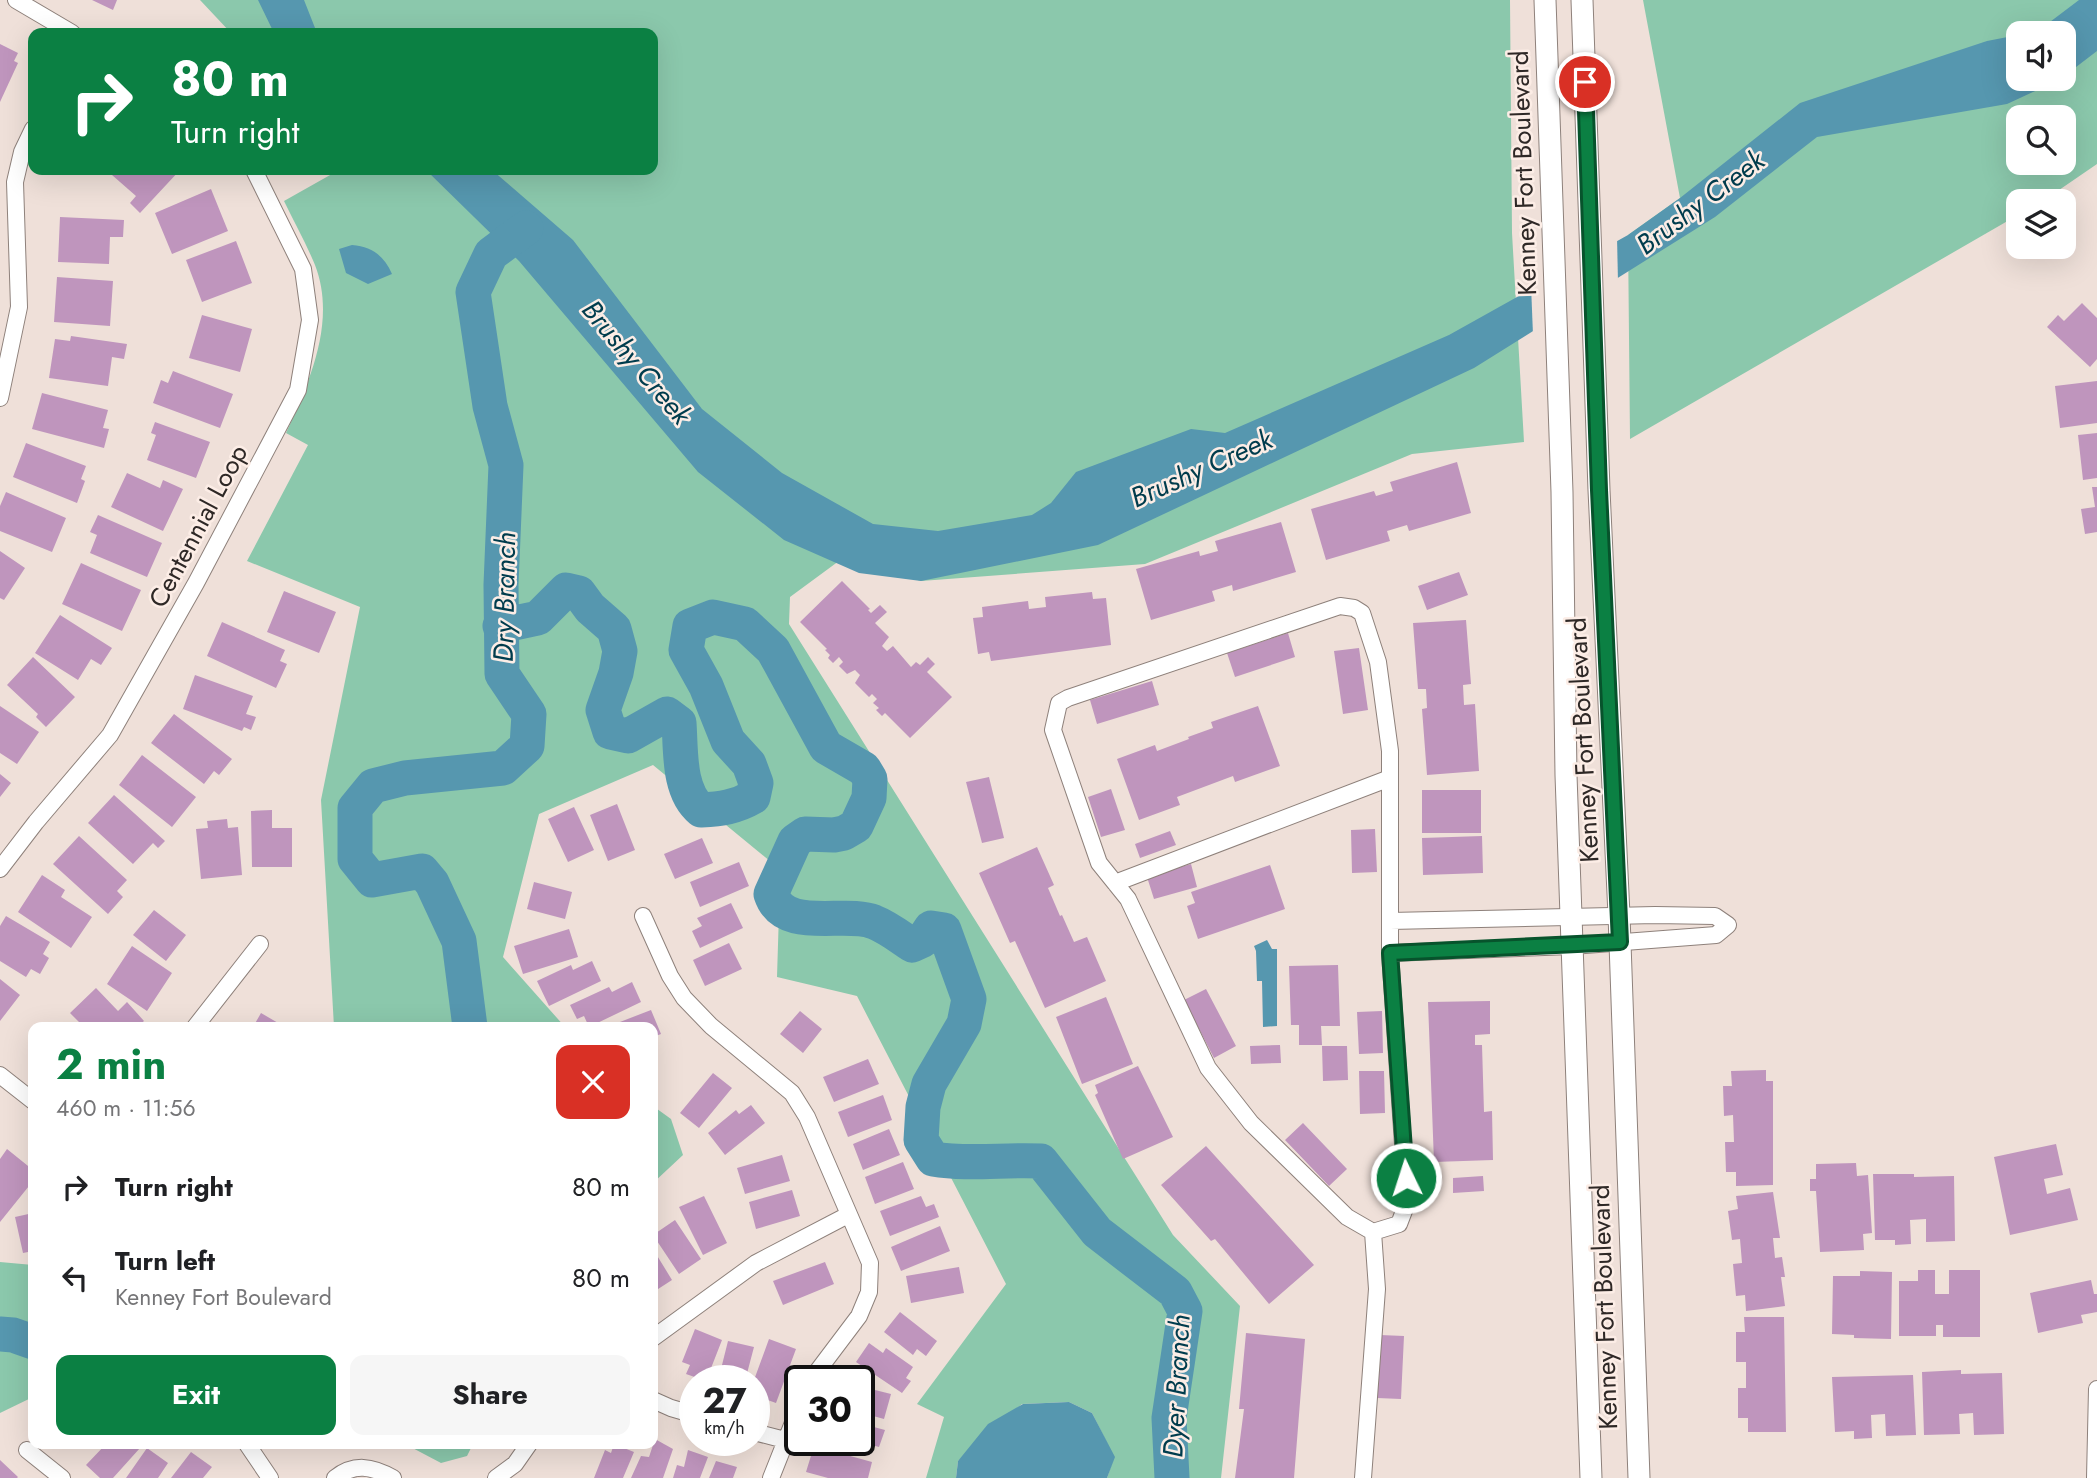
<!DOCTYPE html>
<meta charset="utf-8">
<style>
body{margin:0;font-family:Jost,sans-serif;background:#f6f6f6;color:#202124;height:100vh;display:flex;flex-direction:column;font-size:26px;white-space:nowrap}
*{box-sizing:border-box;margin:0}
p{font-size:23px;color:#757577}
.icon{flex:none;width:38px;height:38px;fill:none;stroke:currentColor;stroke-width:2;stroke-linecap:round;stroke-linejoin:round}
.map{position:relative;flex:1;overflow:hidden}
.drawer{position:absolute;left:28px;top:1022px;width:630px;height:427px;display:flex;flex-direction:column;background:#fff;border-radius:14px;box-shadow:0 7px 28px #0002}
.drawer>*{flex:none}
.banner{position:absolute;left:28px;top:28px;width:630px;height:147px;border-radius:14px;box-shadow:0 7px 28px #0002;background:#0b8043;color:#fff;overflow:hidden}
.tools{position:absolute;left:2006px;top:21px;display:grid;gap:14px}
.tools a{display:grid;place-items:center;width:70px;height:70px;border-radius:14px;background:#fff;box-shadow:0 7px 28px #0002;font-size:35px}
.speed{position:absolute;left:679px;top:1365px;display:flex;gap:14px;font-size:35px;font-weight:700;text-align:center}
.speed>*{display:grid;place-content:center;width:91px;height:91px;border-radius:50%;background:#fff;box-shadow:0 7px 28px #0002;line-height:1}
.speed small{font-size:18px;font-weight:400}
.speed .limit{border:4px solid #111;border-radius:10px;background:#fff;color:#111}
.pin{position:absolute;display:grid;place-items:center;width:60px;height:60px;color:#fff;margin:-30px;border:4px solid #fff;border-radius:50%;box-shadow:0 2px 7px #0007}
.me{position:absolute;width:77px;margin:-38px;rotate:356deg;stroke-linejoin:round;filter:drop-shadow(0 0 5px #0008)}
.turn{display:flex;align-items:center;gap:24px;height:147px;padding:0 28px;font-size:32px}
.turn .icon{width:91px;height:91px;stroke-width:2.5}
.turn b{display:block;font-size:49px;line-height:60px}
.round{display:grid;place-items:center;flex:none;width:74px;height:74px;border-radius:14px;background:#f6f6f6}
.headline{display:flex;align-items:center;justify-content:space-between;height:119px;padding:0 28px}
h1{font-size:42px;font-weight:700;line-height:52px;color:#0b8043}
.primary-button{display:flex;gap:14px;margin-top:auto;padding:14px 28px}
.primary-button a{flex:1;height:80px;border-radius:14px;background:#0b8043;color:#fff;font-size:28px;font-weight:700;line-height:80px;text-align:center}
.primary-button a+a{background:#f6f6f6;color:#202124}
ul{padding:0;list-style:none}
li{display:flex;align-items:center;gap:21px;height:91px;padding:0 28px}
li div{flex:1}
li b{display:block;font-size:26px}
li em{font-style:normal}
.map>svg:first-child{display:block}
.green{fill:#8bc8ac;fill-rule:evenodd}
.water{fill:#5697af}
.pier{fill:#efe0d9}
.lines{fill:none;stroke-linecap:round;stroke-linejoin:round}
.river{stroke:#5697af;stroke-width:35}
.building{fill:#bf95bd}
.minor-casing{stroke:#8e817b;stroke-width:18}
.secondary-casing{stroke:#8e817b;stroke-width:23}
.minor{stroke:#fff;stroke-width:16}
.secondary{stroke:#fff;stroke-width:21}
.route-casing{stroke:#07532c;stroke-width:18}
.route{stroke:#0b8043;stroke-width:12}
.labels{text-anchor:middle;stroke-width:5;stroke-linejoin:round;paint-order:stroke}
.street-label{font-size:26px;fill:#2e2826;stroke:#fcede6}
.water-label{font-size:28px;font-style:italic;fill:#003c4d;stroke:#fcede6}
</style>
<div class="map">
<svg width="2097" height="1478" viewBox="0 0 2097 1478">
<rect width="100%" height="100%" fill="#efe0d9"/>
<path class="green" d="M200 0H1510L1512 233 1524 442 1412 454 1145 564 921 581 843 558 790 597 789 624 1173 1235 1240 1306 1221 1478H1107L1114 1457 1092 1413 1069 1402 1022 1404 958 1461 956 1478H926L944 1417 917 1404 1006 1284 857 996 777 977 779 912 771 862 653 765 539 814 503 957 565 1027H334L321 800 360 607 247 561 308 445 286 433C309 382 337 322 315 265 306 243 294 222 284 201L339 170H653V33H231Z
M1643 0H2097V164L2043 201H2018V215L1630 439 1628 235 1680 198ZM2018 33H2063V79H2018ZM2018 117H2063V163H2018Z
M653 1106 671 1119 683 1155 653 1183Z
M0 1262 33 1265V1397L0 1413Z
M405 1444H473L467 1456 441 1463Z"/>
<path class="water" d="M258 0H304L317 33H274Z
M2079 0H2097V51L2063 77V33H2024L2038 31Z
M2018 35V79H2061L2007 104 1817 137 1715 217 1474 368 1098 545 921 581 859 573 784 540 698 472 519 261 426 170H492L573 240 702 409 782 473 873 524 938 531 1032 515 1051 503 1076 472 1191 429 1225 433 1449 335 1628 235 1680 198 1800 103 1987 41Z
M352 245C373 247 384 256 392 274L368 284 346 273 339 249Z
M1267 940 1272 949H1277V1026L1263 1027 1262 981H1257L1256 951 1254 946Z
M1069 1402 1092 1413 1115 1457 1107 1478H956L958 1461 988 1424 1023 1404Z"/>
<path class="pier" d="M1617 237 1618 282 1533 335 1531 285Z"/>
<g class="lines">
<path class="river" d="M500 626 538 618 566 590 579 593 590 608 614 629 620 651 616 673 603 710 610 732 628 736 667 714 679 723C681 751 678 791 701 810 721 809 736 807 753 797L756 783 749 764 728 741 706 686 686 650 690 626 713 617 745 624 773 650 826 747 864 769 870 779 869 798 856 826 844 833 834 835 805 834 795 841 771 894C784 934 845 910 874 922 887 927 900 937 912 945L923 940 931 928 944 930 969 999 964 1024 929 1084 923 1107 921 1140 933 1159C969 1165 1005 1159 1041 1161L1097 1232 1175 1292 1185 1311 1169 1418 1172 1478
M470 1027 459 941 432 883 422 871 372 880 355 859V808L373 786 405 778 503 768 527 746 529 714 502 674 501 585 506 465 490 406 473 292 491 254 526 228
M0 1334 13 1335 33 1342"/>
</g>
<path class="building" d="M92 0H117L113 10Z
M0 44 18 53 14 61 18 63 0 102Z
M117 170H180L140 213 130 203 136 196 112 175Z
M211 189 228 231 172 254 155 213Z
M60 217 124 220 123 237H110L109 264 58 262Z
M236 241 252 283 202 302 186 260Z
M57 277 113 281 110 326 54 322Z
M2082 303 2097 318V359L2090 367 2047 327 2058 315 2064 321Z
M202 315 252 329 240 372 189 358Z
M71 336 127 344 124 359 112 357 108 386 49 378 55 339 70 341Z
M173 371 233 394 220 428 153 403 161 380 168 383Z
M2097 381V423L2060 428 2055 386Z
M42 393 108 410 103 428 109 429 104 448 32 429Z
M155 422 210 442 196 478 147 460 156 435 151 433Z
M2097 433V478L2083 480 2078 435Z
M26 443 86 466 81 479 85 481 77 503 13 477Z
M1457 462 1471 513 1409 531 1407 525 1387 531 1390 541 1326 560 1311 509 1374 491 1376 496 1393 491 1390 482Z
M127 473 160 488 163 480 183 489 163 531 111 507Z
M2092 487H2097V532L2085 534 2081 509 2095 507Z
M6 492 66 518 52 552 0 531V506Z
M98 515 162 543 147 577 90 553 97 535 90 532Z
M1281 522 1296 572 1233 591 1232 585 1212 591 1215 601 1151 620 1136 569 1199 551 1200 556 1218 551 1215 541Z
M0 551 25 568 4 600 0 598Z
M81 563 141 590 122 631 62 604Z
M1459 572 1468 595 1427 610 1418 586Z
M842 581 870 609 868 610 871 613 880 605 887 612 875 623 889 637 882 646 887 651 893 646 911 667 916 662 920 665 928 657 935 664 927 672 952 697 910 738 885 713 882 716 876 710 879 708 873 703 877 699 872 694 869 697 855 683 860 675 855 670 847 674 839 666 843 662 839 657 833 663 828 658 830 655 825 650 827 649 800 622Z
M284 591 336 612 319 653 267 632Z
M1092 592 1093 599 1106 598 1111 645 991 661 989 652 978 654 973 618 983 617 982 607 1028 601 1029 609 1046 607 1045 597Z
M60 615 112 648 101 665 91 659 78 680 35 653Z
M1466 620 1471 684 1463 685 1464 705 1475 704 1479 771 1427 775 1422 709 1427 708 1426 689H1418L1413 623Z
M222 622 285 650 280 661 287 664 276 688 207 656Z
M1288 633 1295 657 1235 677 1227 653Z
M1359 648 1368 710 1343 714 1334 651Z
M33 657 75 697 46 727 36 717 38 714 7 685Z
M195 675 253 696 246 714 256 717 251 730 244 727 242 731 183 709Z
M1152 681 1159 705 1097 724 1090 700Z
M0 706 39 732 17 764 0 753Z
M1258 706 1280 766 1235 782 1233 776 1177 797 1180 805 1139 820 1117 759 1155 745 1157 751 1189 739 1188 737 1213 728 1211 722Z
M174 714 232 759 219 775 214 771 204 784 151 743Z
M142 755 196 797 172 827 119 785Z
M0 774 11 783 0 797Z
M989 777 1004 838 982 843 966 782Z
M1111 789 1125 830 1101 837 1088 797Z
M1422 790H1481V833H1422Z
M114 795 165 841 158 848 153 843 133 864 88 823Z
M617 804 635 850 608 861 590 815Z
M574 807 594 850 568 862 548 819Z
M272 810V828H292V867H252L251 811Z
M227 819 228 828 238 827 242 875 201 879 196 829 208 828 207 821Z
M1375 829 1377 872 1352 873 1351 830Z
M1170 831 1176 845 1140 858 1135 844Z
M79 836 127 880 117 891 123 897 108 914 53 864Z
M1482 836 1483 873 1423 875 1422 838Z
M702 838 713 863 675 879 664 854Z
M1037 847 1054 885 1048 888 1060 916 1062 915 1074 942 1087 937 1106 981 1045 1008 1015 941 1010 943 979 873Z
M739 862 749 886 700 907 690 882Z
M1191 864 1197 887 1154 899 1147 877Z
M1270 865 1285 909 1198 939 1187 906 1195 903 1191 892Z
M42 875 65 890 61 897 92 917 71 948 18 912Z
M534 882 572 892 565 919 527 909Z
M731 903 743 928 700 948 692 931 702 926 697 918Z
M154 910 186 935 166 961 133 935Z
M6 916 50 942 43 954 49 958 40 974 31 969 26 977 0 961V926Z
M569 929 578 957 523 974 514 946Z
M729 943 742 969 705 986 693 960Z
M132 946 172 973 147 1011 107 984Z
M592 961 601 981 549 1006 537 981 571 965 573 970Z
M1338 965 1340 1026H1321L1322 1045H1299V1025H1291L1289 966Z
M0 979 20 995 0 1021Z
M632 982 641 1002 589 1027 584 1016 577 1019 570 1005 609 987 612 992Z
M96 988 118 1011 127 1002 144 1021 137 1027H84L70 1013Z
M1206 989 1236 1046 1214 1058 1184 1000Z
M1106 997 1133 1064 1082 1084 1056 1017Z
M1490 1001V1034L1475 1035V1045H1482L1484 1112 1492 1111 1493 1160 1434 1162 1428 1002Z
M651 1010 661 1034 653 1037V1027H607Z
M800 1011 822 1029 803 1053 780 1034Z
M1382 1011 1383 1053 1359 1054 1357 1012Z
M261 1013 285 1027H253Z
M1280 1045 1281 1063 1251 1064 1250 1046Z
M1322 1046H1347L1348 1080 1323 1081Z
M868 1059 879 1084 834 1102 823 1077Z
M1138 1066 1173 1137 1123 1159 1095 1095 1098 1093 1095 1085Z
M1766 1070V1081H1773V1185L1736 1186V1172H1726L1725 1142H1734L1733 1115 1724 1116 1723 1086H1732L1731 1071Z
M1359 1071H1384L1385 1113 1360 1114Z
M713 1073 732 1088 699 1128 680 1113Z
M883 1095 892 1120 848 1137 838 1112Z
M751 1105 765 1123 725 1155 708 1133 736 1110 739 1114Z
M1303 1123 1347 1169 1329 1186 1285 1140Z
M889 1129 900 1155 863 1170 853 1144Z
M2056 1144 2063 1175 2044 1179 2047 1194 2070 1188 2078 1220 2010 1235 1994 1157Z
M1206 1146 1314 1265 1269 1304 1215 1239 1211 1241 1161 1185Z
M7 1149 33 1170V1181L0 1222V1159Z
M782 1155 790 1181 745 1194 737 1168Z
M903 1162 914 1189 875 1204 865 1177Z
M1856 1163 1857 1176 1868 1175 1872 1233 1863 1234 1864 1250 1820 1252 1816 1191H1810V1179H1816V1164Z
M1873 1174H1914V1177L1954 1176 1955 1241 1926 1242V1219L1910 1220 1911 1244 1895 1245V1240H1875Z
M1483 1176 1484 1191 1453 1193V1178Z
M792 1190 800 1216 756 1229 749 1202Z
M1773 1192 1780 1238H1773L1775 1258 1782 1257 1785 1277H1781L1785 1306 1746 1311 1745 1295 1736 1296 1733 1264 1742 1263 1740 1239 1732 1240 1728 1211 1738 1209 1736 1196Z
M704 1196 727 1243 703 1255 679 1207Z
M921 1196 926 1207 934 1204 939 1217 890 1236 880 1211Z
M33 1213V1251L23 1253 15 1217Z
M675 1220 701 1259 679 1274 653 1235Z
M940 1226 950 1251 901 1271 891 1247Z
M653 1249 672 1280 655 1291 653 1288Z
M825 1262 834 1284 783 1305 773 1281Z
M959 1267 964 1293 911 1303 906 1276Z
M1918 1270H1935V1294H1949V1270H1980V1337H1943V1325H1936V1336H1899V1281H1918Z
M1860 1271 1892 1272 1891 1339 1854 1338V1335L1832 1334 1833 1276H1860Z
M2091 1280 2094 1294H2097V1312L2081 1315 2083 1323 2038 1333 2030 1293Z
M900 1312 937 1341 926 1356 917 1349 913 1355 884 1332Z
M1744 1317H1784L1786 1432H1748V1418H1738V1388H1746V1362H1736V1332H1745Z
M695 1329 722 1340 706 1381 686 1374 690 1365 682 1362Z
M1246 1333 1305 1339 1294 1478H1235L1244 1409H1239Z
M1380 1335 1404 1336 1401 1399 1377 1398Z
M769 1339 796 1349 776 1403 754 1395V1380Z
M728 1341 754 1347 745 1381H718Z
M869 1343 883 1353 886 1348 913 1367 906 1378 911 1381 902 1393 856 1362Z
M1961 1370V1374L2002 1373 2004 1434 1974 1435 1973 1413 1959 1414 1960 1434 1924 1435 1922 1372Z
M1913 1375 1916 1435 1886 1436 1885 1414 1871 1415 1872 1438 1854 1439V1431L1835 1432 1832 1377Z
M859 1386 891 1394 884 1419 859 1412Z
M859 1423 885 1430 879 1447 868 1444 865 1452 828 1441 859 1440Z
M655 1439 673 1449 663 1478H631L641 1456 649 1457Z
M106 1444H136L140 1448 113 1478H100L86 1465Z
M614 1444 634 1452 623 1478H594L605 1450 611 1453Z
M814 1446 872 1462 868 1478H828L806 1472Z
M147 1448 168 1463 158 1478H126Z
M688 1450 708 1457 700 1478H673L677 1465 684 1467Z
M191 1452 212 1467 203 1478H171Z
M0 1460 18 1477 17 1478H0Z
M716 1461 737 1467 733 1478H709Z"/>
<g class="lines">
<g class="minor-casing">
<path id="minor" d="M16 0 72 33
M0 398 19 307 15 182 22 152 33 129
M1340 606 1354 608 1362 613 1378 662 1390 751V953L1407 1203 1399 1224 1373 1232 1347 1217 1251 1123 1208 1068 1128 899 1099 863 1053 730 1059 703 1068 698Z
M0 869 36 822 110 735 196 583 298 390 310 320 303 269 254 170
M1115 883 1390 778
M643 916 670 976 684 998 711 1026 792 1093 807 1117 870 1263 869 1292 859 1316 810 1381
M1390 921 1655 915 1715 916 1728 925 1716 935 1572 946 1390 953
M195 1027 260 944
M0 1075 33 1101
M653 1338 756 1263 848 1215
M653 1400 671 1408 695 1415
M754 1432 785 1440
M247 1444 270 1478
M27 1450 62 1478
M335 1478C354 1463 372 1466 393 1478
M496 1478 515 1464 529 1444
M771 1478 800 1405
M1363 1478 1377 1289 1373 1232
M2095 1478 2097 1389"/>
</g>
<g class="secondary-casing">
<path id="secondary" d="M1545 0 1562 492 1566 775 1591 1478
M1582 0 1599 490 1619 915 1639 1478"/>
</g>
<use href="#minor" class="minor"/>
<use href="#secondary" class="secondary"/>
</g>
<g class="lines">
<g class="route-casing">
<path id="route" d="M1406 1178 1390 953 1620 942 1599 490 1585 82"/>
</g>
<use href="#route" class="route"/>
</g>
<g class="labels">
<g class="street-label">
<text transform="translate(1523 173) rotate(-92)" y="9">Kenney Fort Boulevard</text>
<text transform="translate(198 526) rotate(-62)" y="9">Centennial Loop</text>
<text transform="translate(1583 740) rotate(-93)" y="9">Kenney Fort Boulevard</text>
<text transform="translate(1604 1307) rotate(-92)" y="9">Kenney Fort Boulevard</text>
</g>
<g class="water-label">
<text transform="translate(1700 202) rotate(-37)" y="10">Brushy Creek</text>
<text transform="translate(637 362) rotate(50)" y="10">Brushy Creek</text>
<text transform="translate(1201 468) rotate(-24)" y="10">Brushy Creek</text>
<text transform="translate(504 597) rotate(-89)" y="10">Dry Branch</text>
<text transform="translate(1176 1386) rotate(-87)" y="10">Dyer Branch</text>
</g>
</g>
</svg>
<div class="tools">
<a><svg class="icon" aria-label="sound" viewBox="0 0 24 24"><path d="M4 9h4l5-4v14l-5-4H4zM17 9q2 3 0 6"/></svg></a>
<a><svg class="icon" aria-label="search" viewBox="0 0 24 24"><circle cx="10" cy="10" r="6"/><path d="M15 15l6 6"/></svg></a>
<a><svg class="icon" aria-label="layers" viewBox="0 0 24 24"><path d="M12 4l9 5-9 5-9-5zM3 14l9 5 9-5"/></svg></a>
</div>
<div class="speed"><div>27<small>km/h</small></div><div class="limit">30</div></div>
<div class="pin" style="left:1585px;top:82px;background:#d93025"><svg class="icon" aria-label="arrive" viewBox="0 0 24 24"><path d="M6 21V4h12l-3 4 3 4H6"/></svg></div>
<svg class="me" style="left:1406px;top:1178px" viewBox="-20 -20 40 40"><circle r="17" fill="#0b8043" stroke="#fff" stroke-width="3"/><path d="M0-11L8 9 0 5-8 9z" fill="#fff"/></svg>
<div class="banner">
<div class="turn"><svg class="icon" aria-label="right" viewBox="0 0 24 24"><path d="M7 20v-9h11M14 6l5 5-5 5"/></svg><div><b>80 m</b>Turn right</div></div>
</div>
<section class="drawer">
<div class="headline"><div><h1>2 min</h1><p>460 m · 11:56</p></div><a class="round" style="background:#d93025;color:#fff"><svg class="icon" aria-label="close" viewBox="0 0 24 24"><path d="M6 6l12 12M18 6L6 18"/></svg></a></div>
<ul>
<li><svg class="icon" aria-label="right" viewBox="0 0 24 24"><path d="M7 20v-9h11M14 6l5 5-5 5"/></svg><div><b>Turn right</b></div><em>80 m</em></li>
<li><svg class="icon" aria-label="left" viewBox="0 0 24 24"><path d="M17 20v-9H6M10 6l-5 5 5 5"/></svg><div><b>Turn left</b><p>Kenney Fort Boulevard</p></div><em>80 m</em></li>
</ul>
<div class="primary-button"><a>Exit</a><a>Share</a></div>
</section>
</div>
